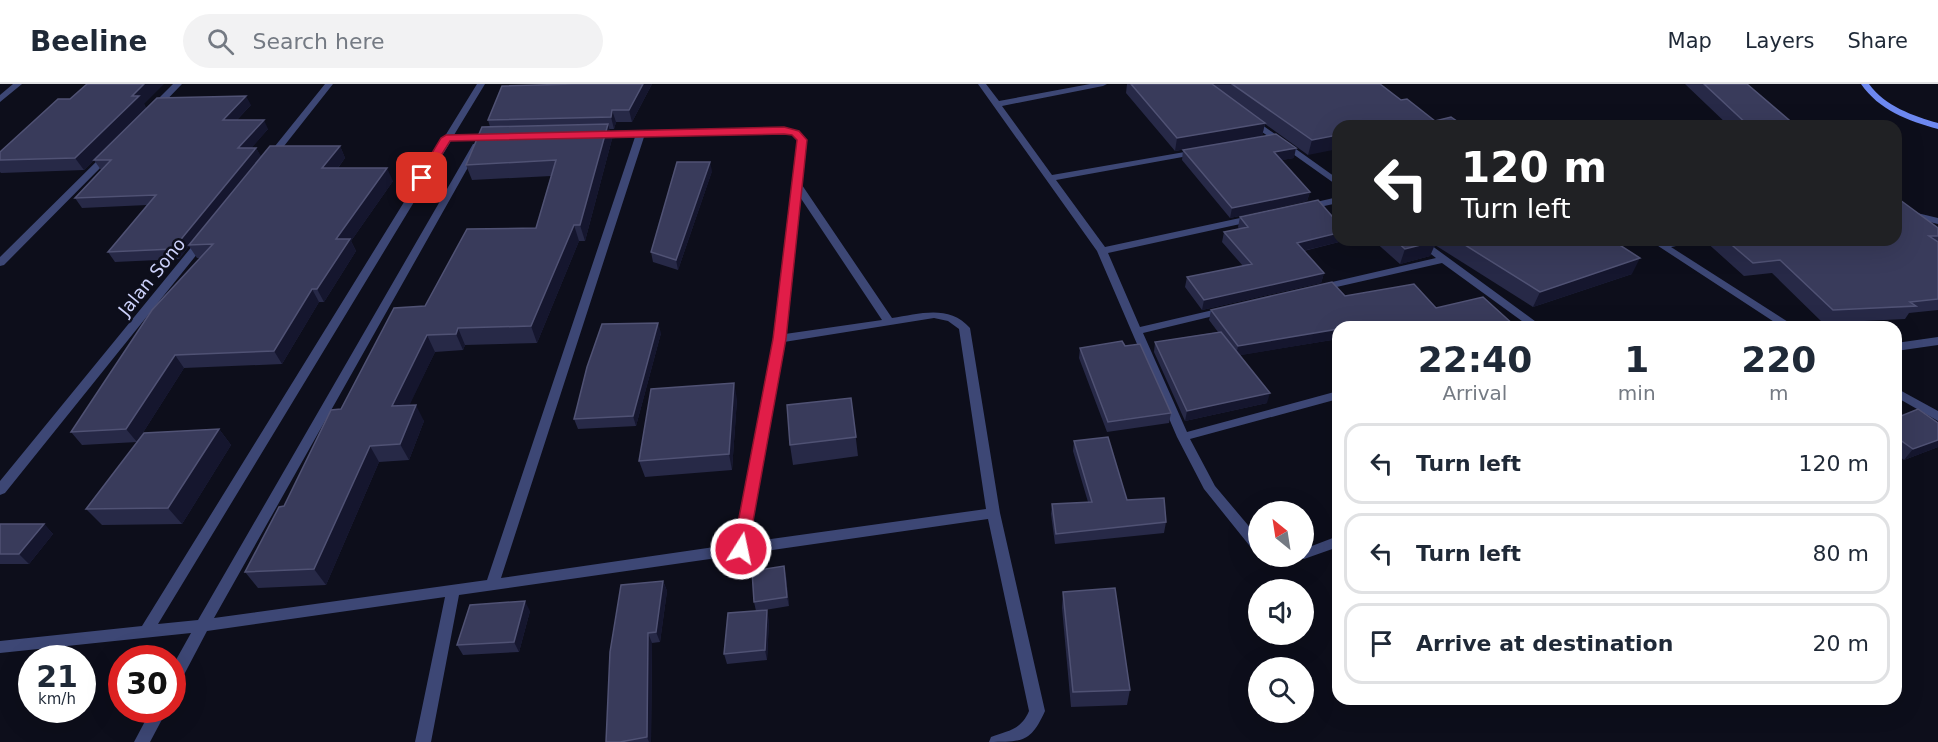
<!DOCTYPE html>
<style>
body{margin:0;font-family:"DejaVu Sans",sans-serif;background:#f2f2f3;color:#1f2937;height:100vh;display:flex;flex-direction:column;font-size:22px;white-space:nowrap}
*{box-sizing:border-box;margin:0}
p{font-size:20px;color:#747a83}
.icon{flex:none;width:33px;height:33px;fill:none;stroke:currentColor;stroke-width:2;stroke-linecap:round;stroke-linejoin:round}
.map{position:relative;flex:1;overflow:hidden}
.drawer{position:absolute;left:1332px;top:237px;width:570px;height:384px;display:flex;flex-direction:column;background:#fff;border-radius:18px;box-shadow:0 6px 24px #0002}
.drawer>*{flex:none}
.banner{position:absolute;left:1332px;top:36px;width:570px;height:126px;border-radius:18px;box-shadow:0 6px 24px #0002;background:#202124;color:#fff;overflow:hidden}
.needle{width:39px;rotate:330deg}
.buttons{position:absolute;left:1248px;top:417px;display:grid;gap:12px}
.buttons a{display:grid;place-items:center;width:66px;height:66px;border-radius:50%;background:#fff;box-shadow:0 6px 24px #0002;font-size:30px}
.speed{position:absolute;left:18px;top:561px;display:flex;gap:12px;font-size:30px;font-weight:700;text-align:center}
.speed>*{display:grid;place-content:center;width:78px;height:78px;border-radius:50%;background:#fff;box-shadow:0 6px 24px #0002;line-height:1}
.speed small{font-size:15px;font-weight:400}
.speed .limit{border:9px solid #d22;background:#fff;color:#111}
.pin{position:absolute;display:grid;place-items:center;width:51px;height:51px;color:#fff;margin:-26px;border-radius:12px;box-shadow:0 3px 9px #0006}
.me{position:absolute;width:66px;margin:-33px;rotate:10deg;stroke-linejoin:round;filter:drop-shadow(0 0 4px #0008)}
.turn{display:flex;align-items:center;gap:21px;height:126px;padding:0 30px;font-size:27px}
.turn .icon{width:78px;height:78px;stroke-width:2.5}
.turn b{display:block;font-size:42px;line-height:51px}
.eta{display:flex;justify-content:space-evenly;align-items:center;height:102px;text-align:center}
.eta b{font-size:36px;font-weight:700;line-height:42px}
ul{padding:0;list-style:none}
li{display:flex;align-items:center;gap:18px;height:81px;margin:0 12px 9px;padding:0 18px;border:3px solid #e0e1e3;border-radius:18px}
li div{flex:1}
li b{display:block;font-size:22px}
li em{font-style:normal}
header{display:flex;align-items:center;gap:36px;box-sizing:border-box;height:84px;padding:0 30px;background:#fff;border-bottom:2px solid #e0e1e3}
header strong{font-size:28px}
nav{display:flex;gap:33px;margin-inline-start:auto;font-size:21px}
.search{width:420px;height:54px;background:#f2f2f3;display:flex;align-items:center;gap:15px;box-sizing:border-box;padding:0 21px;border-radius:33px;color:#747a83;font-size:22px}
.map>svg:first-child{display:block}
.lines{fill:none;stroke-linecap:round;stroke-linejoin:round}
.minor{fill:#3d4775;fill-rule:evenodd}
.secondary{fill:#6d88f0;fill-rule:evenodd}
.wall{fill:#272947}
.shaded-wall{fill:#15162e}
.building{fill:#393b5b;stroke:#505274;stroke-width:1.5}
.route{fill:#e11d48;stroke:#92132f;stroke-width:1.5}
.labels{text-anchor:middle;stroke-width:5;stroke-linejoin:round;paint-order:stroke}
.street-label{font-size:18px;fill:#ccd1fa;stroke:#0d0e1b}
</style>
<header>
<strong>Beeline</strong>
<div class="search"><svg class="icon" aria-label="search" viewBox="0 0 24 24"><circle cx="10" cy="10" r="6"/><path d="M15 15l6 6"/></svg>Search here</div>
<nav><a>Map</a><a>Layers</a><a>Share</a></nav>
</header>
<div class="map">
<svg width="1938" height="658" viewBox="0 0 1938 658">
<rect width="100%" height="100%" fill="#0d0e1b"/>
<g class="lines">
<path class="minor" d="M13 0H22L0 18V11Z
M173 0H182L156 27H150V23Z
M325 0H333L273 76H267V72Z
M477 0H485L454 51 492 50 496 53 492 56 451 57 158 540 198 536 473 60H479L480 62 214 534 487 496 635 53 596 55 592 52 596 49 784 43 798 47 806 56 802 101 892 234C919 230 949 220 970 244L1000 429 1045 627C1031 658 1023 658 989 658L991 653C1009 646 1021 646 1029 627L988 435 459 511 431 658H415L445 513 207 547 177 604 172 605V583L191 549 0 569V557L142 542 443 55 442 54 445 52ZM784 49 792 51 797 57 773 255 735 460 501 494 644 53ZM800 113 882 236 785 250ZM934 234 948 237 959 245 986 425 749 458 784 258Z
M978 0H986L999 17 1090 0H1107L1103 2 1002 22 1052 91 1202 65V69L1199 70 1056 96 1105 163 1254 131 1259 134 1254 137 1108 169 1140 243 1226 223 1231 226 1226 229 1143 249 1187 348 1338 307V315L1190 355 1215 402 1258 453V467L1253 466 1204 405 1177 353 1097 167Z
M1251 33 1338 95V102L1248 38V34Z
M109 67 112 68V72L4 181 0 182V173L106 68Z
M1338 113V119L1306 126 1301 123 1303 121Z
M1896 124 1938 134V140L1896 130Z
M202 154 207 157 206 159 5 409 0 411V397L198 155Z
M1413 156H1424L1543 243H1530L1442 179 1319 207 1314 204 1319 201 1436 174Z
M1649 156 1664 158 1697 156 1696 158 1671 163 1796 243H1782Z
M1938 253V261L1896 267V259Z
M1896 304 1938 327V337L1896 313Z
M1338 452V463L1304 475 1299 474 1298 472H1304V465Z
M151 626H167L150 658H134Z"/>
<path class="secondary" d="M1861 0H1869C1885 22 1913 32 1938 39V45C1908 37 1879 26 1861 0Z"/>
</g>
<path class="wall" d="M574 0H652L632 38H616L614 45H609L612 55 585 157H579L537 259 465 261 463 266 435 268 409 321 424 337 409 376 379 378 326 501 258 504 245 488 341 325 425 222 536 144 551 92 472 96 466 81 490 43 488 36Z
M1127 0H1380L1401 16 1435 37 1464 42H1338L1308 71 1265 40 1262 52 1175 67 1126 9Z
M1685 0H1747L1796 42H1729Z
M144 20 146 24 84 86 1 89 0 88V68Z
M251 21 237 36 268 45 251 64H256L261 73 340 62 345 74 338 84 393 97 351 157 356 167 324 218H319L282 280 184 284 137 358 82 361 71 348 200 174H197L189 162 179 175 115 178 108 168 147 121 82 124 75 114 101 86 94 76Z
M1183 66 1294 74 1281 76 1310 108 1307 117 1230 134 1182 76Z
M712 87 678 186 653 178 651 168Z
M1240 133 1343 157 1304 167 1324 189 1321 199 1202 226 1185 203 1187 193 1243 182 1222 158 1224 148 1239 145 1238 143Z
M1938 144V226L1909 229 1905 235 1823 239 1772 189 1744 192 1704 156H1896Z
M1373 156H1612L1632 190 1533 223 1435 161 1430 172 1400 180Z
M1345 212 1436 224 1515 242 1514 243H1338V255L1240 271 1267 319 1185 337 1154 268 1155 258 1218 248 1209 236 1211 226Z
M661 249 636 342 578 345 574 335Z
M1125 262 1171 329 1169 339 1107 348 1079 274 1080 264Z
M851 314 858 372 793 381 790 361Z
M737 315 732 386 645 393 639 377Z
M1896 334 1938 339V363L1904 376 1896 370Z
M219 345 231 361 182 440 102 441 86 425Z
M1074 357 1127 416 1166 438 1164 449 1055 460 1051 430 1052 420 1088 418 1073 367Z
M0 440H44L53 450 29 480H0Z
M786 492 789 522 759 527 769 536 767 576 727 580 724 570 756 527 754 518Z
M663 497 667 507 660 558 652 559 651 658H606Z
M1063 508 1130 606 1127 621 1071 623 1062 524Z
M530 527 519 568 463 571 457 561Z"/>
<path class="shaded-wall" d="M144 0H164L144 20 146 24 84 86 75 74 132 12Z
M643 0H652L632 38 629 26Z
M246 12 251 21 228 45 223 36Z
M612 26 616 38 614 45 611 33Z
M264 36 268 45 243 74 238 64Z
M1265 39 1262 52 1175 67 1177 54Z
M608 40 612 55 585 157 580 141Z
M1338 51V65L1308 71 1312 56Z
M340 62 345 74 328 97 322 84Z
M256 64 262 74 189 161V162L179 175 173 165Z
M1296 64 1294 74 1272 78 1274 68Z
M710 78 712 87 678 186 676 176Z
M387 84 393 97 351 157 356 167 324 218 317 205 336 155Z
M1310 108 1307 117 1230 134 1232 124Z
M574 141 579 157 537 259 531 242Z
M1338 149V156H1343V157L1294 169 1297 159Z
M1436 157 1430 172 1400 180 1405 165Z
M1640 174 1632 190 1533 223 1540 208Z
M1324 189 1321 199 1202 226 1204 216Z
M312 205 319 218 282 280 274 267Z
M1385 238 1383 243H1353Z
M658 239 661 249 636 342 633 332Z
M458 244 465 261 463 266 456 250Z
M1338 245V255L1236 272 1238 262Z
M427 251 435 268 401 339 392 322Z
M175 271 184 284 137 358 126 345Z
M734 299 737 315 732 386 729 370Z
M1270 309 1267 319 1185 337 1187 327Z
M416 321 424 337 409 376 400 360Z
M219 345 231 361 182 440 168 424Z
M1938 356V363L1904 376 1913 365Z
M370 362 379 378 326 501 314 485Z
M44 440 53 450 29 480 19 470Z
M784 482 786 492 789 522 787 513Z
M663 497 667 507 660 558 656 548Z
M525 517 530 527 519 568 514 558Z
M767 526 769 536 767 576 765 566Z
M648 549 652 559 651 658H649L647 653Z"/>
<path class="building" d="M87 0H144L132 12H139L75 74 0 76V68L58 15H70Z
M574 0H643L629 26H612L611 33 488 36 502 2Z
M1131 0H1212L1265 39 1177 54Z
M1232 0H1380L1401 16 1407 15 1435 37 1451 33 1464 42H1338V51L1312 56Z
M1704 0H1747L1796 42H1749Z
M246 12 223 36H264L238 64H256L173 165 108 168 156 111 75 114 111 76H94L157 14Z
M608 40 580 141H574L531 242 458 244 456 250 427 251 392 322 416 321 400 360 370 362 314 485 245 488 279 423 284 422 331 326 341 325 394 224 425 222 467 145 536 144 556 76 466 81 482 43Z
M1276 50 1296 64 1274 68 1310 108 1232 124 1183 66Z
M270 62H340L322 84H387L336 155H350L317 205H312L274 267 175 271 126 345 71 348 152 226 213 160 189 161Z
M677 78H710L676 176 651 168Z
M1896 113 1938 144V152H1929L1938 158V215L1910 218 1916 222 1833 226 1780 176 1753 179 1726 156H1896Z
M1318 116 1338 139V149L1297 159 1324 189 1204 216 1187 193 1252 180 1224 148 1248 143 1240 133Z
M1395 156H1435L1436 157 1405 165Z
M1457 156H1612L1640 174 1540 208Z
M1332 198 1345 212 1414 200 1436 224 1483 213 1515 242 1510 243H1390L1385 238 1353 243H1338V245L1238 262 1211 226Z
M658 239 633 332 574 335 587 283 602 240Z
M1221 248 1270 309 1187 327 1155 258Z
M1122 257 1125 262 1140 260 1171 329 1108 338 1080 264Z
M734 299 729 370 639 377 651 305Z
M851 314 856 353 790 361 787 321Z
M1918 325 1938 339V356L1913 365 1896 353V334Z
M219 345 168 424 86 425 144 349Z
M1108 353 1127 416 1164 414 1166 438 1056 450 1052 420 1092 418 1074 357Z
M0 440H44L19 470H0Z
M784 482 787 513 754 518 752 487Z
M663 497 656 548 648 549 647 653 620 658H606L610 568 621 501Z
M1115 504 1130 606 1073 608 1063 508Z
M525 517 514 558 457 561 470 521Z
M767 526 765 566 724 570 728 529Z"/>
<path class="route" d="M784 43 799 47 807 56 786 255 748 465 741 471 733 465 773 255 797 56 792 51 784 50 450 57 426 96 417 94 441 54 446 51Z"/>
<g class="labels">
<g class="street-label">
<text transform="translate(152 193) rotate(-51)" y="6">Jalan Sono</text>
</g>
</g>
</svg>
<div class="buttons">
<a><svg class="needle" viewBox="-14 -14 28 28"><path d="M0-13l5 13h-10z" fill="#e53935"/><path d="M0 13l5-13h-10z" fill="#747a83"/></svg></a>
<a><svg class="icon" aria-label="sound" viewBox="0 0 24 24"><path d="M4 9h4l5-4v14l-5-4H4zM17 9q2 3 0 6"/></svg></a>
<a><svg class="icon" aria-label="search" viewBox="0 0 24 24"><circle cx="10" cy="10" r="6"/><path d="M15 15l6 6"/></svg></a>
</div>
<div class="speed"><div>21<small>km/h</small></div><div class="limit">30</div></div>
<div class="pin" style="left:422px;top:94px;background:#d93025"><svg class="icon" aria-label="arrive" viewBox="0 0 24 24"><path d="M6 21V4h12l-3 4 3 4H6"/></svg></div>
<svg class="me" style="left:741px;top:465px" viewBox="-20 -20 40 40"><circle r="17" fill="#e11d48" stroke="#fff" stroke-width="3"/><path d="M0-11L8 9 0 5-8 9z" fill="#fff"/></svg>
<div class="banner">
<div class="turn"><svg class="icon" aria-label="left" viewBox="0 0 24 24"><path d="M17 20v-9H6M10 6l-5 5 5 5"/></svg><div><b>120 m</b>Turn left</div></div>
</div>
<section class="drawer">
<div class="eta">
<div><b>22:40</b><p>Arrival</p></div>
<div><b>1</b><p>min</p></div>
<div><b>220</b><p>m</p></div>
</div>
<ul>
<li><svg class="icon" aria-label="left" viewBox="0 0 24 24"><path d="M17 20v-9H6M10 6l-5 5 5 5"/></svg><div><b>Turn left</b></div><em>120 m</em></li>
<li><svg class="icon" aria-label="left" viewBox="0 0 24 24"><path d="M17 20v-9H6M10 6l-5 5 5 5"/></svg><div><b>Turn left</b></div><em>80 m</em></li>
<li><svg class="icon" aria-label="arrive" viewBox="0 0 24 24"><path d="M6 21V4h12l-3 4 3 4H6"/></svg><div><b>Arrive at destination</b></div><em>20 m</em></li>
</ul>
</section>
</div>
